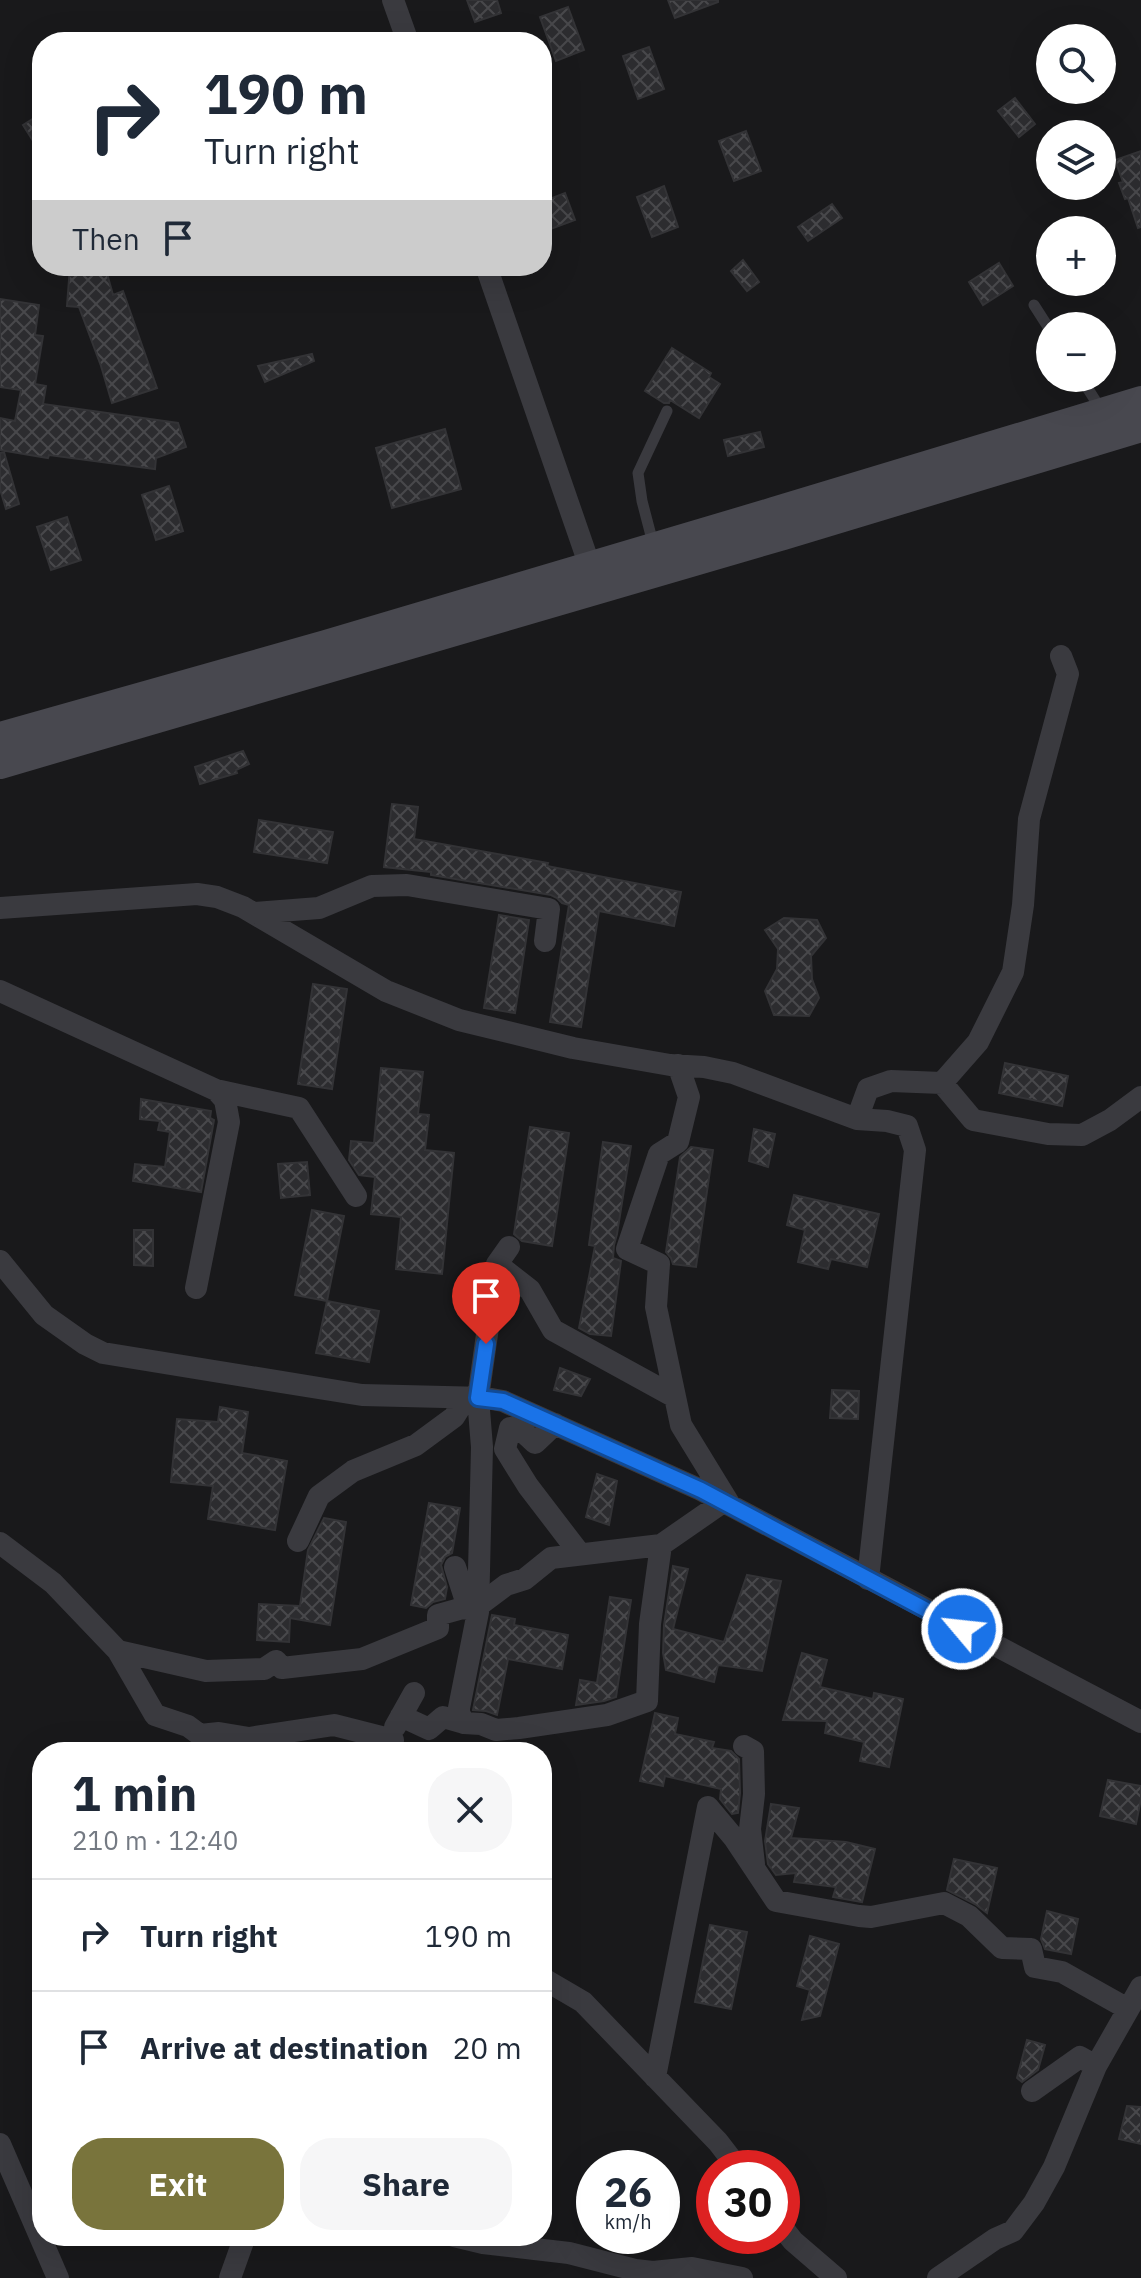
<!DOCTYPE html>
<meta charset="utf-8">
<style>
body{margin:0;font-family:"IBM Plex Sans",sans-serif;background:#f6f6f7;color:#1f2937;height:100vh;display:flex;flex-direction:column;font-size:30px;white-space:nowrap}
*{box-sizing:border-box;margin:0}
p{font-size:26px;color:#747a83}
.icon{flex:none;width:44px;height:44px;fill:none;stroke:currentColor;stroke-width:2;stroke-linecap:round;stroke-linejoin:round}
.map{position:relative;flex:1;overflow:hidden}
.drawer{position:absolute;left:32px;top:1742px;width:520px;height:504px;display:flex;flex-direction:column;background:#fff;border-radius:32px;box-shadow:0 8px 32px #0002}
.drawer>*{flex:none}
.banner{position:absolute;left:32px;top:32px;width:520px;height:244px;border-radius:32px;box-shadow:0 8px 32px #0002;background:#fff;color:#1f2937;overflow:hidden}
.tools{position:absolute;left:1036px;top:24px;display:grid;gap:16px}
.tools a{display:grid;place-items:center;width:80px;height:80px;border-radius:50%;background:#fff;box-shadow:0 8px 32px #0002;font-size:40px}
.speed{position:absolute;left:576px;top:2150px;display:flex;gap:16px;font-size:40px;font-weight:700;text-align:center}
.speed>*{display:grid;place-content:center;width:104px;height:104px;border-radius:50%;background:#fff;box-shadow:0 8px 32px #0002;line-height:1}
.speed small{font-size:20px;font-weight:400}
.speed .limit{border:12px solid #d22;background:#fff;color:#111}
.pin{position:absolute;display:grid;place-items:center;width:68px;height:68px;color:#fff;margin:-82px -34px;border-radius:50% 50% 50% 0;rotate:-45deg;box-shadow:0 0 8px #0007}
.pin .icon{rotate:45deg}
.me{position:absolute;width:88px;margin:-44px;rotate:298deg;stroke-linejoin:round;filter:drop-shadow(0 0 6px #0008)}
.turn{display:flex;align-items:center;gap:28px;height:168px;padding:0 40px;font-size:36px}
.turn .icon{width:104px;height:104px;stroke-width:2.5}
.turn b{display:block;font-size:56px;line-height:68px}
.then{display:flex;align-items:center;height:76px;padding:0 40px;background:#0003;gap:16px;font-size:30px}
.round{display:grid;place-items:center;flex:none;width:84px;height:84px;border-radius:32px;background:#f6f6f7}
.headline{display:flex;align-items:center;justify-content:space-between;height:136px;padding:0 40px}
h1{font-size:48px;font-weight:800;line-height:60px}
.button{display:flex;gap:16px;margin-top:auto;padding:16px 40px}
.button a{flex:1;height:92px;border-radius:32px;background:#79743c;color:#fff;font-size:32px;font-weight:800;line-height:92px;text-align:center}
.button a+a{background:#f6f6f7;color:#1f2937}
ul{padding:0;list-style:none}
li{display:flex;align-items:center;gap:24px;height:112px;padding:0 40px;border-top:2px solid #e0e1e3}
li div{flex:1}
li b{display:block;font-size:30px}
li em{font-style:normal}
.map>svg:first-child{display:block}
.building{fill:url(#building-cross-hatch);stroke:#333336;stroke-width:2}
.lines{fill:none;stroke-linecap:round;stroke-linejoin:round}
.lane{stroke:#3a3a3f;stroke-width:11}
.street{stroke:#3a3a3f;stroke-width:22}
.secondary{stroke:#48484f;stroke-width:30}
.route-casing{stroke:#114b97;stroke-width:20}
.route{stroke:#1a73e8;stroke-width:14}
</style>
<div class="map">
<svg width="1141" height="2278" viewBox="0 0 1141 2278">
<defs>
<pattern id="building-cross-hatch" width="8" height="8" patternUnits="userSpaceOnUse" patternTransform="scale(2)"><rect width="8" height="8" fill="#2c2c2f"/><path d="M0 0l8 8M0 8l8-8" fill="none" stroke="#48484b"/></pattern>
</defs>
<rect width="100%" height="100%" fill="#19191b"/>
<path class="building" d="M467 0H497L501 13 475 22Z
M668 0H718V2L675 18Z
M568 7 584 50 556 61 540 17Z
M649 47 664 89 638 99 623 56Z
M1015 98 1035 124 1019 137 998 111Z
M42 113V155L23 125Z
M746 131 761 171 734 181 719 141Z
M1141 151V227L1138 228 1128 198 1125 199 1119 183 1123 182 1115 160Z
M664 186 678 227 652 237 637 197Z
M565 193 575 220 548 230 542 212V202Z
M832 204 842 218 808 241 798 227Z
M743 260 759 282 747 291 731 271Z
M999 263 1013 286 983 305 969 282Z
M70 266H105L113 295 123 291 157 388 112 403 101 366 79 307 67 306Z
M0 299 39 305 35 335 43 336 35 384 46 386 43 404 178 423 186 447 156 458 155 469 49 455 48 458 0 450V418L15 421 21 390 0 387Z
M672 348 711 373 709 377 720 384 699 418 670 400 669 403H664L645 391Z
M312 354 314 361 265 382 258 366Z
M445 429 461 489 392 508 376 448Z
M760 432 764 447 728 456 724 440Z
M4 452 19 504 6 509 0 489V453Z
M169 486 183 531 156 540 142 495Z
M67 517 81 560 51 570 37 527Z
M243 751 249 764 236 770 237 773 200 784 195 767Z
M392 804 418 807 414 839 548 863 547 866 681 892 674 926 599 911 581 1027 550 1022 569 905 562 903 557 898 551 895 431 875V872L384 867Z
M259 820 333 832 327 863 254 852Z
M499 915 529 920 515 1013 484 1008Z
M784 918 817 920 826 938 811 956 812 979 819 998 809 1016 774 1015 765 991 777 969 778 949 765 930Z
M313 984 347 989 332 1089 298 1084Z
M1005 1063 1068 1076 1062 1106 999 1093Z
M381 1068 423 1072 418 1114 429 1115 425 1150 454 1153 442 1274 396 1269 401 1217 371 1214 375 1177 359 1175 349 1160 351 1141 374 1143Z
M141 1099 211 1111 210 1118 214 1120 201 1192 133 1181 135 1164 165 1167 170 1132 158 1130 160 1121 140 1119Z
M530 1127 569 1133 552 1246 522 1241 514 1234Z
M754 1129 775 1134 768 1167 749 1161Z
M603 1142 631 1146 617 1234 614 1245 613 1258 621 1261 611 1336 590 1334 579 1328 595 1246 589 1245Z
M691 1147 713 1150 696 1267 673 1264 671 1258 666 1252 680 1157Z
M307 1162 310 1195 281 1198 278 1164Z
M794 1195 879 1214 867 1267 831 1259 828 1269 798 1262 805 1230 787 1225Z
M312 1210 344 1216 327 1301 295 1295Z
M134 1230H153V1266L134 1265Z
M327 1301 379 1311 369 1362 316 1353Z
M560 1368 590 1379 581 1396 554 1390Z
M832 1390 859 1391 858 1419 830 1418Z
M220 1407 248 1412 242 1453 287 1461 275 1530 208 1519 213 1486 171 1482 177 1419 218 1422Z
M597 1474 617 1481 609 1525 586 1517Z
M429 1503 460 1508 452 1553 445 1557 441 1565 447 1587 445 1599 433 1602 426 1608 411 1605Z
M324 1518 346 1522 330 1625 290 1618 289 1642 257 1640 259 1604 300 1606 308 1550Z
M673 1566 688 1569 673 1629 724 1642 747 1575 781 1581 762 1671 718 1665 714 1682 666 1670 663 1653 664 1625Z
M610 1597 631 1600 616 1697 604 1701 576 1705 580 1680 597 1683Z
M492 1615 515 1619 514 1625 568 1635 562 1669 508 1659 497 1715 486 1711 473 1710Z
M802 1653 827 1660 820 1687 873 1699 874 1693 903 1699 889 1767 860 1761 864 1742 825 1733 827 1721 783 1720Z
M655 1713 678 1718 675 1734 714 1742 712 1748 731 1751 739 1759 740 1793 738 1813 732 1814 720 1799 721 1789 665 1776 663 1786 640 1781Z
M1108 1780 1141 1786V1799L1136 1824 1100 1816Z
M771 1804 799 1808 791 1838 846 1842 875 1849 862 1902 833 1897 836 1887 794 1882 796 1873 776 1875 768 1864 765 1841Z
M954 1859 997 1868 987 1913 975 1904 947 1890Z
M1047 1911 1078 1919 1071 1954 1045 1949 1041 1939Z
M710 1925 747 1932 731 2009 695 2002Z
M810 1936 839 1944 820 2016 802 2020 810 1990 797 1986Z
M1027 2040 1045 2045 1038 2070 1022 2082 1017 2078Z
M1127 2106 1141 2107V2144L1119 2139Z"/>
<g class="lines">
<path class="lane" d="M1034 305 1050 330
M1081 378 1102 411
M654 547 642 501 638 473 667 411"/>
<path class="street" d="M393 0 408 42
M486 266 595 581
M0 908 197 894 217 897 243 907 386 991 459 1020 573 1048 670 1065 704 1067 733 1073 857 1119 887 1121 907 1126 915 1150 868 1579
M253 913 319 908 372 886 407 885 549 909 545 941
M0 991 216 1090 225 1100 229 1122 196 1288
M678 1065 689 1097 678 1142 659 1154 627 1249 659 1264 656 1307 681 1425 730 1505
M942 1083 973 1120 1048 1134 1082 1135 1110 1120 1141 1097
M216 1090 299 1108 356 1196
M857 1119 868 1089 891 1081 942 1083 978 1042 1013 972 1023 905 1029 819 1068 674 1061 656
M509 1247 497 1264 530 1290 553 1330 675 1397
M0 1261 44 1315 85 1344 103 1353 362 1395 486 1398 503 1401 701 1490 1141 1722
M555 1424 535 1443 520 1429 510 1428 505 1449 528 1486 580 1554
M298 1541 319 1496 353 1471 416 1445 454 1417 466 1398
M0 1543 53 1583 118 1651 206 1671 264 1669 276 1661 282 1668 362 1659 438 1628V1615L463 1608 465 1598 455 1567
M478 1606 506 1585 525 1579 551 1558 661 1545
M478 1612 482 1447 478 1398 497 1264
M118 1651 155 1715 188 1726 223 1752
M401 1716 429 1729 443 1717 464 1723 481 1724 496 1730 519 1728 607 1715 647 1701 650 1624 661 1545 723 1502
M464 1723 459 1713V1708L478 1612 465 1608
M395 1727 414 1693
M200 1735 219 1733 249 1738 334 1725 393 1740
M744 1746 753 1751 754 1794 750 1829 754 1864
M542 1978 583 2002 718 2142 738 2168
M655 2077 708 1807 734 1838 776 1901 859 1916 871 1917 944 1903 969 1916 1002 1948 1031 1949 1035 1967 1062 1972 1128 2009
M1032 2091 1080 2057 1096 2066
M0 2144 58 2278
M782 2227 793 2241 836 2278
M454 2236 483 2243 569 2253 635 2270 653 2272 692 2268 742 2278
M230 2278 245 2236
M938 2278 995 2239 1013 2231 1034 2203 1054 2167 1096 2066 1141 1987"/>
<path class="secondary" d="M0 737 326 645 774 512 1141 401
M0 764 783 535 1141 427"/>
</g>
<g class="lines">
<g class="route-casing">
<path id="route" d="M486 1344 478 1398 503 1401 701 1490 962 1629"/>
</g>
<use href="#route" class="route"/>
</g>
</svg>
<div class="tools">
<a><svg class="icon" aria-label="search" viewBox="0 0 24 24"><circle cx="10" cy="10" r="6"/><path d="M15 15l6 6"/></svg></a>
<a><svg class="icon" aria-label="layers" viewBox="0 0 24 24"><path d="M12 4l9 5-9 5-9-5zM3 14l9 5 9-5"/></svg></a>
<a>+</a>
<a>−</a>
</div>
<div class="speed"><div>26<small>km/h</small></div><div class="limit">30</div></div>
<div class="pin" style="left:486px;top:1344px;background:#d93025"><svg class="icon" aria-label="arrive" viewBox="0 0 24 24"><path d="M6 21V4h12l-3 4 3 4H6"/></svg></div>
<svg class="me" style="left:962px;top:1629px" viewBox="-20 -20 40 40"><circle r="17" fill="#1a73e8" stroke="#fff" stroke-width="3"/><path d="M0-11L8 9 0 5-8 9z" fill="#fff"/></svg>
<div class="banner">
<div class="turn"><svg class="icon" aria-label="right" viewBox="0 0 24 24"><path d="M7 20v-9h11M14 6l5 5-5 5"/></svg><div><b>190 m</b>Turn right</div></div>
<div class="then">Then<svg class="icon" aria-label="arrive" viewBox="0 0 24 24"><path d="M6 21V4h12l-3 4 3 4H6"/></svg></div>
</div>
<section class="drawer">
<div class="headline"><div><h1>1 min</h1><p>210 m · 12:40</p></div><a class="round"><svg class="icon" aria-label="close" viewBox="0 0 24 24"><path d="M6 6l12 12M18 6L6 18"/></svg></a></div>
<ul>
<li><svg class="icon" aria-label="right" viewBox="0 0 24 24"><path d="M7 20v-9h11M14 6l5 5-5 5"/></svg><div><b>Turn right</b></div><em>190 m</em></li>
<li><svg class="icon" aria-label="arrive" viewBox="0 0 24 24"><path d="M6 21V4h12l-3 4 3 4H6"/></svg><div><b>Arrive at destination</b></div><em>20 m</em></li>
</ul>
<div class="button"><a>Exit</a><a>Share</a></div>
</section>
</div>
